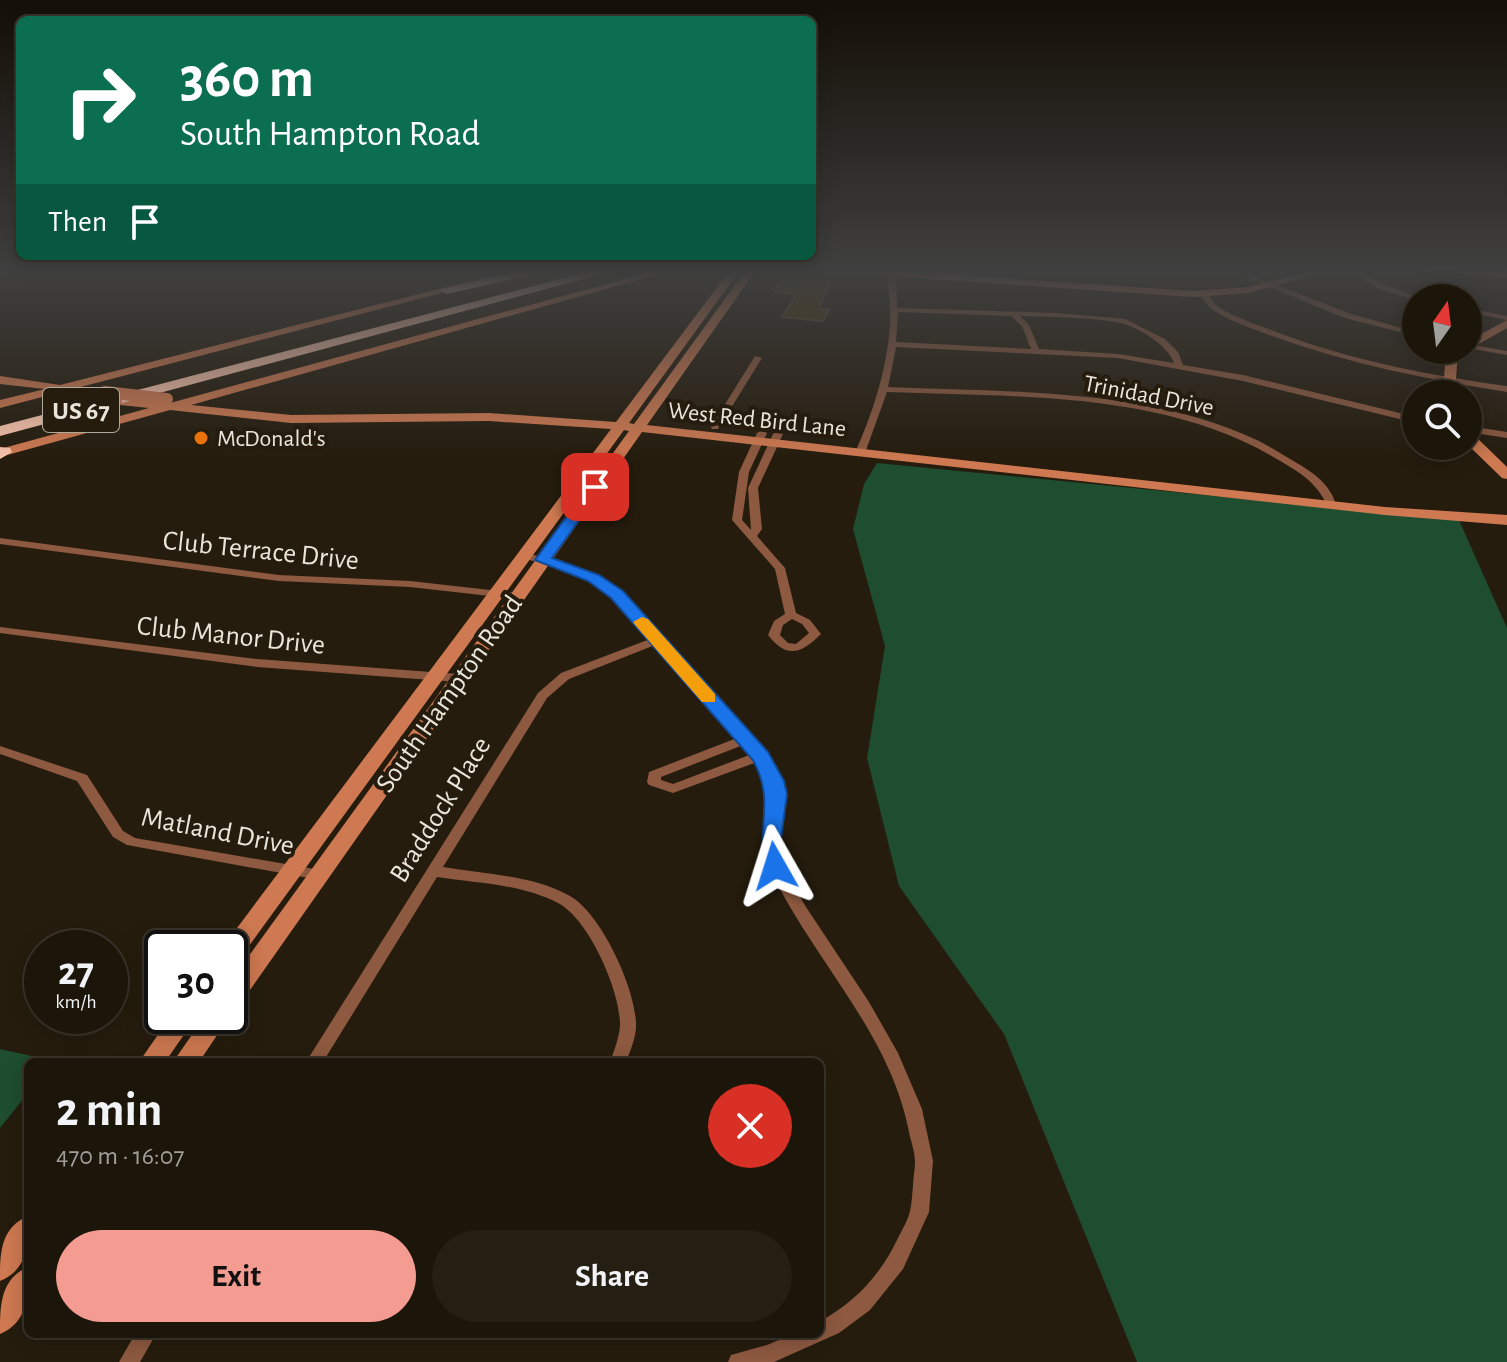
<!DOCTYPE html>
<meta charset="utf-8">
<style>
body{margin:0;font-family:"Alegreya Sans",sans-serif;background:#251e13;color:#f1f3f6;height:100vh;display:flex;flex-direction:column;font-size:30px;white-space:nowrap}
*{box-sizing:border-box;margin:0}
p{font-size:26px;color:#a09f9c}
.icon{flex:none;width:44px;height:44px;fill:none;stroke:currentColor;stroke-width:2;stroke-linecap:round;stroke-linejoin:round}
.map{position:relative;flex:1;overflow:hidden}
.details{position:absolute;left:24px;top:1058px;width:800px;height:280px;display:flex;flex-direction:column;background:#1c150a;border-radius:12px;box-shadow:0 4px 20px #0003,0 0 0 2px #3a342b}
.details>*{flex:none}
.guide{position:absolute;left:16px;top:16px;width:800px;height:244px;border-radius:12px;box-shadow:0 4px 20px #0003,0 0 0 2px #3a342b;background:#0b6e4f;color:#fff;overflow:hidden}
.needle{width:52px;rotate:14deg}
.buttons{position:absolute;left:1402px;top:284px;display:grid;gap:16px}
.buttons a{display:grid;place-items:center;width:80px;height:80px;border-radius:50%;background:#1c150a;box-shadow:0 4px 20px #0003,0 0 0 2px #3a342b;font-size:40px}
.speed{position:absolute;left:24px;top:930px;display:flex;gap:16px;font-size:40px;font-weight:700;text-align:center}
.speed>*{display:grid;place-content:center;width:104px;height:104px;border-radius:50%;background:#1c150a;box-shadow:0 4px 20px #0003,0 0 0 2px #3a342b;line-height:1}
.speed small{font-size:20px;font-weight:400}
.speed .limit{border:4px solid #111;border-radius:12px;background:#fff;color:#111}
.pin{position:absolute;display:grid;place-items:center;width:68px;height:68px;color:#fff;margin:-34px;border-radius:16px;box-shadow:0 4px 12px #0006}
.me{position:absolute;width:88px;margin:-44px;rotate:354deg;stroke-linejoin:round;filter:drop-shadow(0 0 6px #0008)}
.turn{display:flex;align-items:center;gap:28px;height:168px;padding:0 32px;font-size:36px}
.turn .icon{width:104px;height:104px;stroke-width:2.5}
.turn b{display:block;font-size:56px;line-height:68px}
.then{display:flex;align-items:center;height:76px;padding:0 32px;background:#0003;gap:16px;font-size:30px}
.round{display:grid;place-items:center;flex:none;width:84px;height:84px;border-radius:42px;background:#251e13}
.head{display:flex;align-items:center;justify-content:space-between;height:136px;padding:0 32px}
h1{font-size:48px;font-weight:600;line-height:60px}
.button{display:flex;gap:16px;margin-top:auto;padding:16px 32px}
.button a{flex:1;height:92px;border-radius:48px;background:#f59c92;color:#111;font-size:32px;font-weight:600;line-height:92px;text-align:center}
.button a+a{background:#251e13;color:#f1f3f6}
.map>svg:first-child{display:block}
.green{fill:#1e4d2f}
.building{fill:#4b3604;stroke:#564c3b;stroke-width:2}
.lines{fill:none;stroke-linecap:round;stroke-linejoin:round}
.street{fill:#8d5940;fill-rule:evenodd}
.secondary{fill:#ce7951;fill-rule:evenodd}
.highway{fill:#f9c4ac;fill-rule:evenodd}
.secondary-bridge{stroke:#ce7951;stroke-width:12}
.route{fill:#1a73e8;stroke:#114b97;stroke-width:2}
.slow{fill:#f59e0b}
.food-dot{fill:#e8710a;stroke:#251c0d;stroke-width:3}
.labels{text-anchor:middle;stroke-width:8;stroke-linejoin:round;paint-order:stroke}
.far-street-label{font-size:24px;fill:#eae5db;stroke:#251c0d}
.far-poi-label{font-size:24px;fill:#eae5db;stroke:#251c0d;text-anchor:start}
.shield{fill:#251c0d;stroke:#afa99d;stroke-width:2}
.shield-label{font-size:26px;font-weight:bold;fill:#eae5db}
.street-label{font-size:28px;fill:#eae5db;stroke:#251c0d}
</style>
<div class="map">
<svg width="1507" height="1362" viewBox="0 0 1507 1362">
<rect width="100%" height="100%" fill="#251c0d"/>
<path class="green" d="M877 463 1459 520 1507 628V1362H1137L1004 1034 899 886 867 758 885 646 853 529 864 484Z
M0 1049 54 1061 28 1062V1093L0 1128Z"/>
<path class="building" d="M781 281 830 282 819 309H829L823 321 782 317 797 294 775 292Z"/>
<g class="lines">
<path class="street" d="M889 270H896L897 308 1057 313 1125 319 1165 339 1178 352 1183 365 1243 375 1416 417V423L1243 381 1118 358 896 347 888 387C1009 392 1147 388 1259 441 1269 446 1280 453 1290 459 1309 470 1330 482 1336 505L1331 508 1328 507C1316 481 1299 472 1275 458 1163 391 1014 397 887 392L865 453 860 456 857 455 855 453C873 412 887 369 890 326 891 307 887 289 889 270ZM898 312 1011 316 1022 326 1031 349 896 342ZM1020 316C1050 317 1092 317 1121 323 1138 327 1169 346 1174 363L1118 354 1039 349 1029 325Z
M1229 270H1238L1351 314 1416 332V336L1345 318Z
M1347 270H1356L1385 285 1420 298H1416V300L1379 289Z
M1201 291H1207C1210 297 1213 302 1217 306 1233 317 1256 324 1274 331 1349 360 1427 375 1507 386V392C1423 379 1341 362 1261 332 1247 326 1222 318 1211 308 1206 305 1203 298 1200 293Z
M1468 308 1507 316V320L1468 312Z
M1468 344 1507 351V355L1468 348Z
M755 356 762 358 718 429H712L711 427Z
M1468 426 1507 432V438L1468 432Z
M762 430 767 433 749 472 742 520 751 530 748 488 773 434 778 431 781 432 783 434 758 488 762 529 757 536 785 568 796 613 810 620 821 634C801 654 787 659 768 635L774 621 785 614 775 569 732 520 739 472 757 433ZM792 619 802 624 809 633 796 644 788 643 780 635 783 625Z
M0 538 279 575 410 581 517 593 522 596 517 599 410 587 279 581 0 544Z
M525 553C560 561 592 571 621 593L766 754 775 772 780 785 781 798 779 836 782 866 806 907 869 1002 898 1053 922 1109 933 1161 929 1212 903 1269 870 1310 839 1333 774 1362H728L731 1355 767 1345 793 1334H820V1321C855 1303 881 1274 898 1238 902 1230 908 1220 910 1211 912 1203 912 1194 913 1186 913 1178 915 1170 915 1162 915 1152 911 1142 909 1132 890 1032 812 959 770 869 754 837 778 801 757 762L673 793 649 785 647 782 649 772 737 738 655 645 569 679 547 698 443 867C484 874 532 875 570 896 601 913 637 991 636 1026 636 1038 630 1051 626 1062H610C614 1051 619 1038 620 1026 621 992 589 919 558 903 521 884 476 883 437 877L323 1062H306L538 693 561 673 650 639C638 625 626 609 612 597 588 574 553 566 521 558L520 556 521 554ZM743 745 752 754 673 784 661 780V777Z
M0 627 257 659 458 674 464 678 458 682 257 667 0 633Z
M0 746 87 775 123 831 135 838 320 870 325 871 327 875 325 879 320 880 127 845 113 837 77 781 0 754Z
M135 1334H156L140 1362H119Z"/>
<path class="secondary" d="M514 270H530L0 408V400L45 389 0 384V376L60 385Z
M658 270H674L191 405 291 415 489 413 616 422 730 270H740L629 423 634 424 746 270H756L647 425 1385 507 1507 515V525L1385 515 642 432 238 1007 230 1009V982L629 431 624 430 238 961 230 964V948H222L611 429 489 421 291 423 170 410 0 457V449L149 408 111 404V398L170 403Z
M835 270H882L1194 291 1248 287 1317 270H1333L1248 293 1194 297 840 273Z
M1441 270 1507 272V278L1446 273Z
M1507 320V328L1468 350V341Z
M1456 350H1468L1457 364 1455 394H1443L1445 364Z
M1468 433 1473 434 1507 467V479L1502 478 1468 445Z
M171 1016H197L165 1062H139Z
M205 1016H230L199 1062H173Z
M28 1216C28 1243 29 1269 0 1281 0 1254 0 1228 28 1216Z
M28 1267C28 1294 29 1322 0 1334 0 1306 0 1279 28 1267Z"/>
<path class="highway" d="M526 270H553L447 294 440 290Z
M595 270H617L0 436V426Z
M0 447 10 448 12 452 0 459Z"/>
<path class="secondary-bridge" d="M105 392 167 399
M59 395 116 401"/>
</g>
<linearGradient id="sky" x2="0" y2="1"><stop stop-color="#140f07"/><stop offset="0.59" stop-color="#404040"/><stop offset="1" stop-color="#404040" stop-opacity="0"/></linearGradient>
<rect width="1507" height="460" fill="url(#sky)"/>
<path class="route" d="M590 484 603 487 552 558 599 575 623 591 768 752 784 781 787 794 781 838 786 866 783 872 775 874 765 866C757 822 775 801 753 760L611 598 588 581 535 560Z"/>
<path class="slow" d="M642 617 648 619 715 694V702H702L636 626 633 622Z"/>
<circle class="food-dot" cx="201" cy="438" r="8"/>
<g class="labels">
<g class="far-street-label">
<text transform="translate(1149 395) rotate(11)" y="8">Trinidad Drive</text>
<text transform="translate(757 419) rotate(6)" y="8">West Red Bird Lane</text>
</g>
<g class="far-poi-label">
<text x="217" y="446">McDonald's</text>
</g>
<rect class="shield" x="43" y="388" width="76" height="44" rx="6"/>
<g class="shield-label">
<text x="81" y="419">US 67</text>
</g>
<g class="street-label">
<text transform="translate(261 549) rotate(6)" y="10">Club Terrace Drive</text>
<text transform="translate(231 634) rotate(6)" y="10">Club Manor Drive</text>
<text transform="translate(448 693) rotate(-55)" y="10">South Hampton Road</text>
<text transform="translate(439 809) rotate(-58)" y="10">Braddock Place</text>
<text transform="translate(218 830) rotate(11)" y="10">Matland Drive</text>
</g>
</g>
</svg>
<div class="buttons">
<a><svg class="needle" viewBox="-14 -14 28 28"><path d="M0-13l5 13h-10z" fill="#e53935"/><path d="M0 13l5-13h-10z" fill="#a09f9c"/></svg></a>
<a><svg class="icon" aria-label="search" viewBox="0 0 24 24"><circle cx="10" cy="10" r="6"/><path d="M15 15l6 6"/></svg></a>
</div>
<div class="speed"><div>27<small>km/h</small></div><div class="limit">30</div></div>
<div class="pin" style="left:595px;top:487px;background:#d93025"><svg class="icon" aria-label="arrive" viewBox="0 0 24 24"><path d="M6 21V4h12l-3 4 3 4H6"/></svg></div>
<svg class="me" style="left:775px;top:866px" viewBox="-20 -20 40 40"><path d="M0-17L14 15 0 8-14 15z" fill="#1a73e8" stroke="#fff" stroke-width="4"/></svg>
<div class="guide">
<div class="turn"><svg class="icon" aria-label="right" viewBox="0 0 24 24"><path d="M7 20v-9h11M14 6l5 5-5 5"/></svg><div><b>360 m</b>South Hampton Road</div></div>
<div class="then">Then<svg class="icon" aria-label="arrive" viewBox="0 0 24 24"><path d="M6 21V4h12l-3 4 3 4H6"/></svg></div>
</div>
<section class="details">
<div class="head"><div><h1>2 min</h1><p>470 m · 16:07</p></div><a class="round" style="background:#d93025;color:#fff"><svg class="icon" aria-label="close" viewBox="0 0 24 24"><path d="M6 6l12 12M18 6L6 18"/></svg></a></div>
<div class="button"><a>Exit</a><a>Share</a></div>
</section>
</div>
